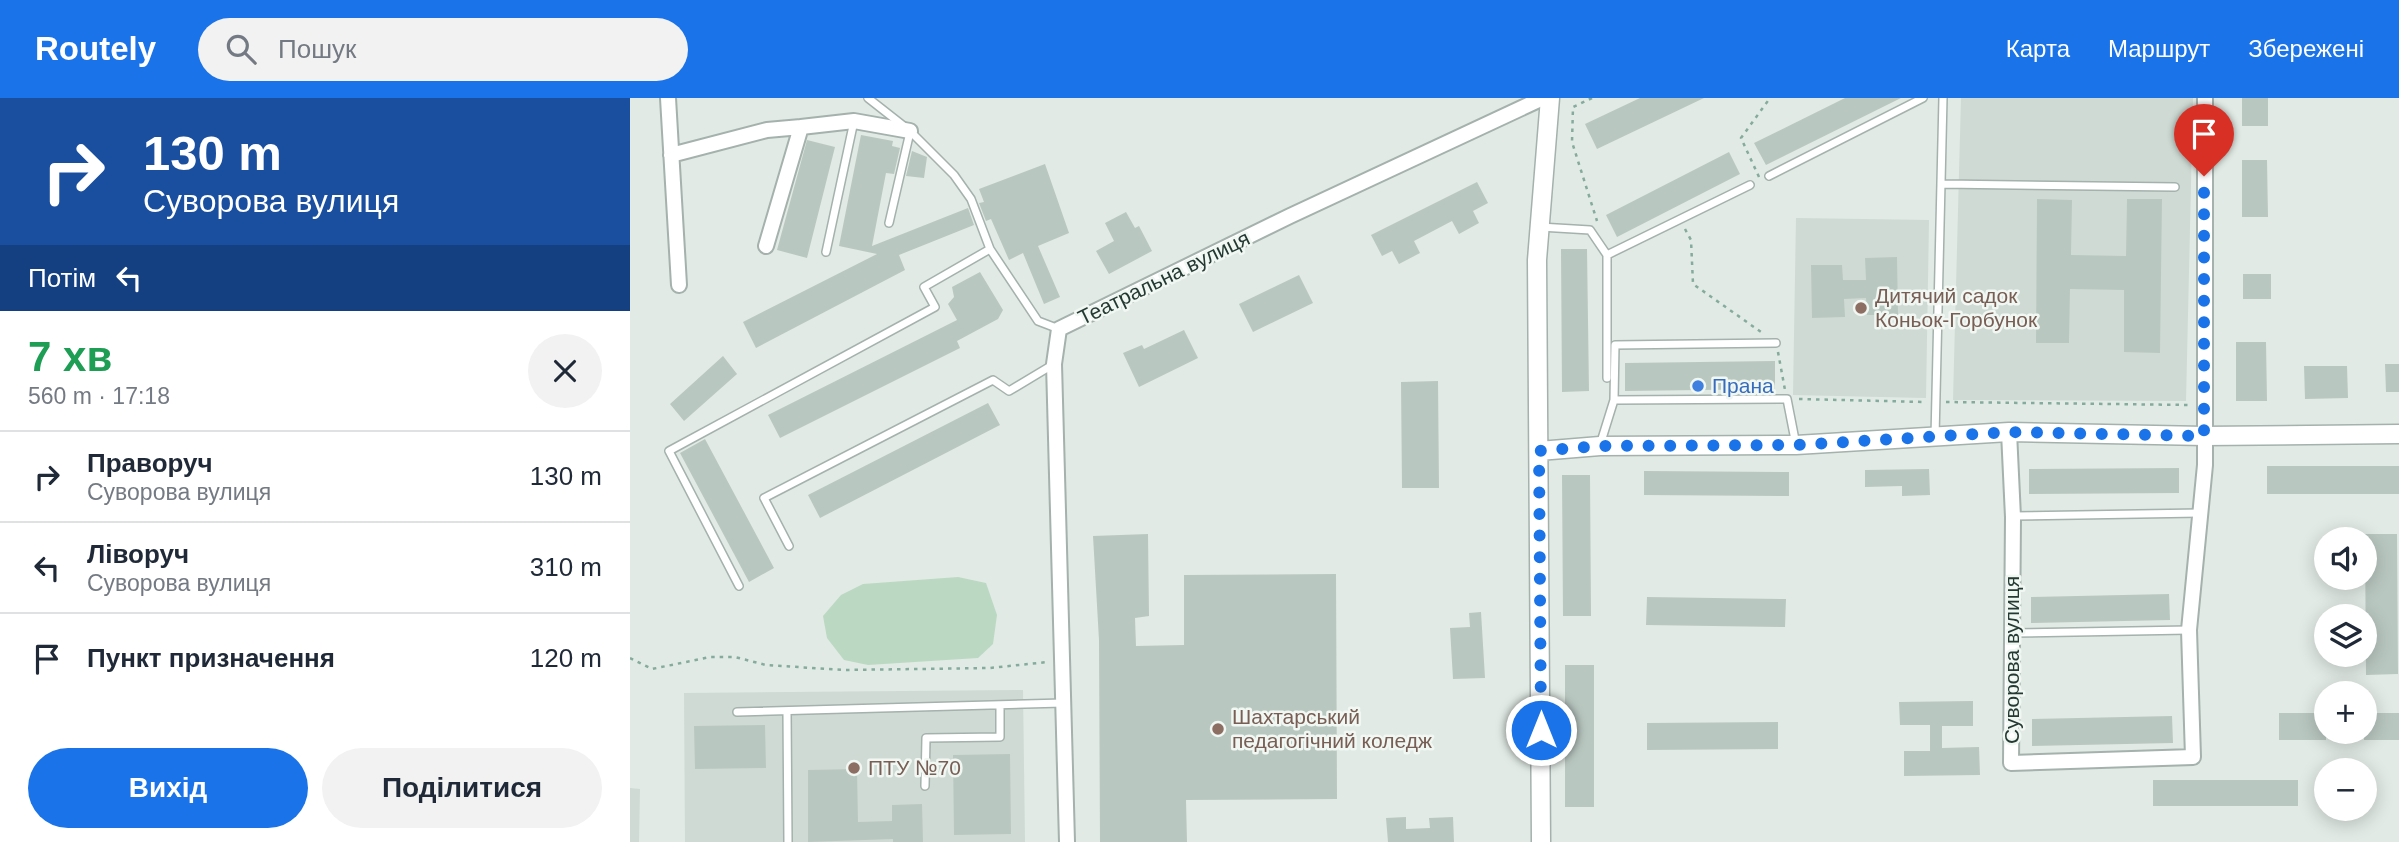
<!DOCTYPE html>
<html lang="uk">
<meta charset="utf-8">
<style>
body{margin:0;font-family:Arial,sans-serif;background:#f2f2f3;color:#1f2937;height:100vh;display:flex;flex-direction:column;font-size:26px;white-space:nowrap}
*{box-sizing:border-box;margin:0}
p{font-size:23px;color:#747a83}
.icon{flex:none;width:38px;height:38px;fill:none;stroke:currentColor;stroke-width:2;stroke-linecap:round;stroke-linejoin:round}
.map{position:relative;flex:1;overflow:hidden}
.sheet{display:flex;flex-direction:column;background:#fff;width:630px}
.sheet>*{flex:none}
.hud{background:#1a4fa0;color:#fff;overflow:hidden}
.controls{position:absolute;left:1684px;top:429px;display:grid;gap:14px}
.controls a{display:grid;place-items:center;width:63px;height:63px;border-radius:50%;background:#fff;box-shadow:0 4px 18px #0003;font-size:35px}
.pin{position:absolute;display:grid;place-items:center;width:60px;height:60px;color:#fff;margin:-72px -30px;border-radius:50% 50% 50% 0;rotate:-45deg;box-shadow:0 0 7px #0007}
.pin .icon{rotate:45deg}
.me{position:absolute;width:77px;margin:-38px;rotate:0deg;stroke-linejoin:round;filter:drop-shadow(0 0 5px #0008)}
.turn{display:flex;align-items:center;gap:24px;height:147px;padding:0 28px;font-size:32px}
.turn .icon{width:91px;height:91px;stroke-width:2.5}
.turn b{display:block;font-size:49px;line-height:60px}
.then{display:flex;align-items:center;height:66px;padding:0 28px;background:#0003;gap:14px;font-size:26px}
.round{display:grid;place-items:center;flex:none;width:74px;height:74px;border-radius:37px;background:#f2f2f3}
.overview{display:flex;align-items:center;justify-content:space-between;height:119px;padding:0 28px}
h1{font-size:42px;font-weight:700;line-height:52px;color:#1e9e55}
.cta{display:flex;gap:14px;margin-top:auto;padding:14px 28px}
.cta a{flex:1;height:80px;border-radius:42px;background:#1a73e8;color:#fff;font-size:28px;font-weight:700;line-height:80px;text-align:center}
.cta a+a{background:#f2f2f3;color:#1f2937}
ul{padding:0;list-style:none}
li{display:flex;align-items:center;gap:21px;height:91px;padding:0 28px;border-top:2px solid #e0e1e3}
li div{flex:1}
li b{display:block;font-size:26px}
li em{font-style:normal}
header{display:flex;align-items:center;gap:42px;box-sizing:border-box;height:98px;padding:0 35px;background:#1a73e8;color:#fff}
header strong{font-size:33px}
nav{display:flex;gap:38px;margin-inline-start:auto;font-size:24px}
.search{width:490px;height:63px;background:#f2f2f3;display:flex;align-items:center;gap:18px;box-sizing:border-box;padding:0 24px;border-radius:38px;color:#747a83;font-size:26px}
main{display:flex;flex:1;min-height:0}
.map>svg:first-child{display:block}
.built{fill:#cfdad4}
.green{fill:#bbd9c2}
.building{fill:#b9c7c1}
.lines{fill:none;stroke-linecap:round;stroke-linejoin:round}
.service-casing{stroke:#a4b1ac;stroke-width:10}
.minor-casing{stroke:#a4b1ac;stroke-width:18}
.tertiary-casing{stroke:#a4b1ac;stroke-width:21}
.path{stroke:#84ab9d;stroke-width:2.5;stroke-dasharray:3.5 5;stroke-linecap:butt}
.service{stroke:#fff;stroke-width:7}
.minor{stroke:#fff;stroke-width:14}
.tertiary{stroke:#fff;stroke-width:18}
.route{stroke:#1a73e8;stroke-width:12;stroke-dasharray:0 21.6}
.education-dot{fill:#8d6e63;stroke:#f1f7f3;stroke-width:2.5}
.shop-dot{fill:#3f7fe0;stroke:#f1f7f3;stroke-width:2.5}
.labels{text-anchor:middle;stroke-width:5;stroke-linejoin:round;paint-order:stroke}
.street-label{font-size:21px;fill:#233932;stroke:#f1f7f3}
.education-label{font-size:21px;fill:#785e54;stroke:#f1f7f3;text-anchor:start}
.shop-label{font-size:21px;fill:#366cbe;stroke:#f1f7f3;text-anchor:start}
</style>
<header>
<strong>Routely</strong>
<div class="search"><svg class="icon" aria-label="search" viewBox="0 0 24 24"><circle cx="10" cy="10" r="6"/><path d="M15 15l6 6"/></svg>Пошук</div>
<nav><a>Карта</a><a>Маршрут</a><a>Збережені</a></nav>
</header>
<main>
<section class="sheet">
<div class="hud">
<div class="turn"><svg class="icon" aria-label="right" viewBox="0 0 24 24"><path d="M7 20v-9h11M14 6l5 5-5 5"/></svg><div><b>130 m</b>Суворова вулиця</div></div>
<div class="then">Потім<svg class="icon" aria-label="left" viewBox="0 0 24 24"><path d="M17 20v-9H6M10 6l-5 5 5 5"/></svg></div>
</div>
<div class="overview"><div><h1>7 хв</h1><p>560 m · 17:18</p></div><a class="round"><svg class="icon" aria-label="close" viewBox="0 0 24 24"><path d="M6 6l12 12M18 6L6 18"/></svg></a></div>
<ul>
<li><svg class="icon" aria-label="right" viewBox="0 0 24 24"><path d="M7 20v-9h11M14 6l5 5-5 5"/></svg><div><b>Праворуч</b><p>Суворова вулиця</p></div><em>130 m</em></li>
<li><svg class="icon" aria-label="left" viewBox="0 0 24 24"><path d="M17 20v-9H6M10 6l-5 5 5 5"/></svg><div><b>Ліворуч</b><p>Суворова вулиця</p></div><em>310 m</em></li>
<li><svg class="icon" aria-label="arrive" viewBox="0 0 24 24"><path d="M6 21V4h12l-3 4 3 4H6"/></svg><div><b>Пункт призначення</b></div><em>120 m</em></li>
</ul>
<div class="cta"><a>Вихід</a><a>Поділитися</a></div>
</section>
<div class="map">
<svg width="1769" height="744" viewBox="0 0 1769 744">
<rect width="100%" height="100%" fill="#e1eae5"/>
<path class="built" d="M1331 0H1563L1556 303 1323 302Z
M1166 120 1299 122 1296 300 1163 297Z
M393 592 395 744H55L54 595Z
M0 690 10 691 9 744H0Z"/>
<path class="green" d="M328 479 356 485 367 517 363 546 348 560 238 567 214 562 197 540 193 518 211 497 233 486Z"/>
<path class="building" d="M1010 0H1074L967 51 955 26Z
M1215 0H1271L1136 67 1124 45Z
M1612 0H1638V28H1612Z
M231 37 263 43 262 48 270 50 264 76 256 75 242 148 338 110 344 127 269 157 275 172 126 250 113 224 247 156 209 148Z
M177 42 205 49 177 160 147 152Z
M282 53 297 59 294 80 276 78Z
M1099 54 1110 76 987 139 976 117Z
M1612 62H1637L1638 119H1612Z
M415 66 439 135 408 148 430 199 414 206 393 155 379 162 361 121 356 123 349 105 354 104 349 91Z
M847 84 858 105 843 113 849 125 829 136 822 123 784 143 790 155 769 166 762 153 752 158 741 137Z
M1407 101 1442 102 1441 157 1496 158 1497 101H1532L1530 255 1494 254V192L1440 191 1439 245H1406Z
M496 114 505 130 509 128 522 153 479 176 466 153 484 143 475 125Z
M931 151H957L959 293 932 294Z
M1267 159 1268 217H1237L1236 200 1214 201 1215 219 1182 220 1181 167H1212L1213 182H1236L1235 160Z
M350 174 373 212 368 221 327 243 330 250 150 340 138 317 327 222 318 206 324 199 322 189Z
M1613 176H1641V201H1613Z
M669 177 683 205 623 234 609 206Z
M554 232 568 260 509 289 493 255 512 247 514 251Z
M1606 244H1636L1637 303H1606Z
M93 258 107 276 54 323 40 306Z
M1145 263V291L995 293V265Z
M1755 266H1769V294H1756Z
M1674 268H1717L1718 300 1675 301Z
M808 283 809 390H772L771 284Z
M358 305 370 327 190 420 178 397Z
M75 341 144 470 119 484 50 355Z
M1637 368H1769V396H1637Z
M1549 370V395L1399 396V371Z
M1299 371 1300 397 1272 398V388L1235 389V372Z
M1014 373 1159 374V398L1014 397Z
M932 377H960L961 518H933Z
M518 436 519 518 505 520 506 548 554 547V477L706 476 707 701 556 702 557 744H470L469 542 463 438Z
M1735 436H1767L1768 576 1736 577Z
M1539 496 1540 522 1401 525V499Z
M1017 499 1156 501 1155 529 1016 527Z
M851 514 855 580 823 581 820 530 840 529 839 515Z
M935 567H964V709H935Z
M1343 603V628H1312V650L1349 649 1350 677 1274 678V653H1300V627H1270L1269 604Z
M1649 615H1696V642H1649Z
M1734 615H1769V642H1734Z
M1542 618 1543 645 1402 648V621Z
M1148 624V651L1017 652V625Z
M135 627 136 670 65 671 64 628Z
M380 656 381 736 324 737 323 657Z
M227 671 228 724 262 723V707L292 706 293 744H263V741L178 744V672Z
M1523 682H1668V708H1523Z
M776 719V731L800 730 799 720 823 719 824 744H758L756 720Z"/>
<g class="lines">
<g class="service-casing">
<path id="service" d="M238 0 280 33 324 77 341 101 360 151 408 223 429 231
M1139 78 1293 0
M1313 86 1545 89
M259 125 280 34
M910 129 960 132 977 157
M196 154 224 23
M977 280V157L1120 87
M984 302 985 247 1146 245
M1305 339 1313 0
M970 347 984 302 1157 301 1166 347
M1383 418 1570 415
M159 448 134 400 363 282 379 293 424 266
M109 488 39 353 305 209 294 189 360 151
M1382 535 1559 532
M157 613 158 744
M107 614 433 605
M295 688 296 640 370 639V609"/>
</g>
<g class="minor-casing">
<path id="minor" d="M38 0 49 187
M41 57 137 32 171 29
M136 148 171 29 224 23 280 33
M1379 334 1383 419 1381 665 1563 659 1559 532 1575 367V0
M437 744 424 266 429 231 660 118 913 0"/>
</g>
<g class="tertiary-casing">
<path id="tertiary" d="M909 353 970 348 1166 347 1379 334 1574 338 1769 336
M911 744 907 162 920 0"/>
</g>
<path class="path" d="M962 0 943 9 942 44 967 123
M1129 79 1111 40 1140 0
M1055 131 1061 142 1063 186 1131 234
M1148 254 1155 292
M1169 301 1295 304
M1316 304 1561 307
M0 560 22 571 80 559H105L136 567 214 572 360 570 418 564"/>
<use href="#service" class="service"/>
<use href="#minor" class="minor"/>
<use href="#tertiary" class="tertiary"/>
</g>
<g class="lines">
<path class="route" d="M911 632 909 353 970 348 1166 347 1379 334 1574 338V78"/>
</g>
<g class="education-dot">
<circle cx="1231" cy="210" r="7"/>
<circle cx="588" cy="631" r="7"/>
<circle cx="224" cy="670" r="7"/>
</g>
<circle class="shop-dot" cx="1068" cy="288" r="7"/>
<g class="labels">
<g class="street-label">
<text transform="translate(534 180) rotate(-26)" y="7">Театральна вулиця</text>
<text transform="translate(1382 562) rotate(-90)" y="7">Суворова вулиця</text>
</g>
<g class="education-label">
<text x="1245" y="205">Дитячий садок<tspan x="1245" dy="24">Коньок-Горбунок</tspan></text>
<text x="602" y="626">Шахтарський<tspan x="602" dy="24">педагогічний коледж</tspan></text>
<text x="238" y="677">ПТУ №70</text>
</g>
<g class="shop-label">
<text x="1082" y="295">Прана</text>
</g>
</g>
</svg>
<div class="controls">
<a><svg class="icon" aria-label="sound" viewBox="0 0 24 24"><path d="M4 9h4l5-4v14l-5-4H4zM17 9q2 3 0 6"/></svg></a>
<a><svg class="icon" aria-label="layers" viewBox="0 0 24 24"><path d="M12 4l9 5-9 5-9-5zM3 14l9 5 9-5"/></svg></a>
<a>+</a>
<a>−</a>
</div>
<div class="pin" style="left:1574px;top:78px;background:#d93025"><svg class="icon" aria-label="arrive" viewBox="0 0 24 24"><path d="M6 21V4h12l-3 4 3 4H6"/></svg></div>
<svg class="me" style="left:911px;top:632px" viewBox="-20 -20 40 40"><circle r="17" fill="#1a73e8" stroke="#fff" stroke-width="3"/><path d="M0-11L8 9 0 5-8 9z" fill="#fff"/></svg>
</div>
</main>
